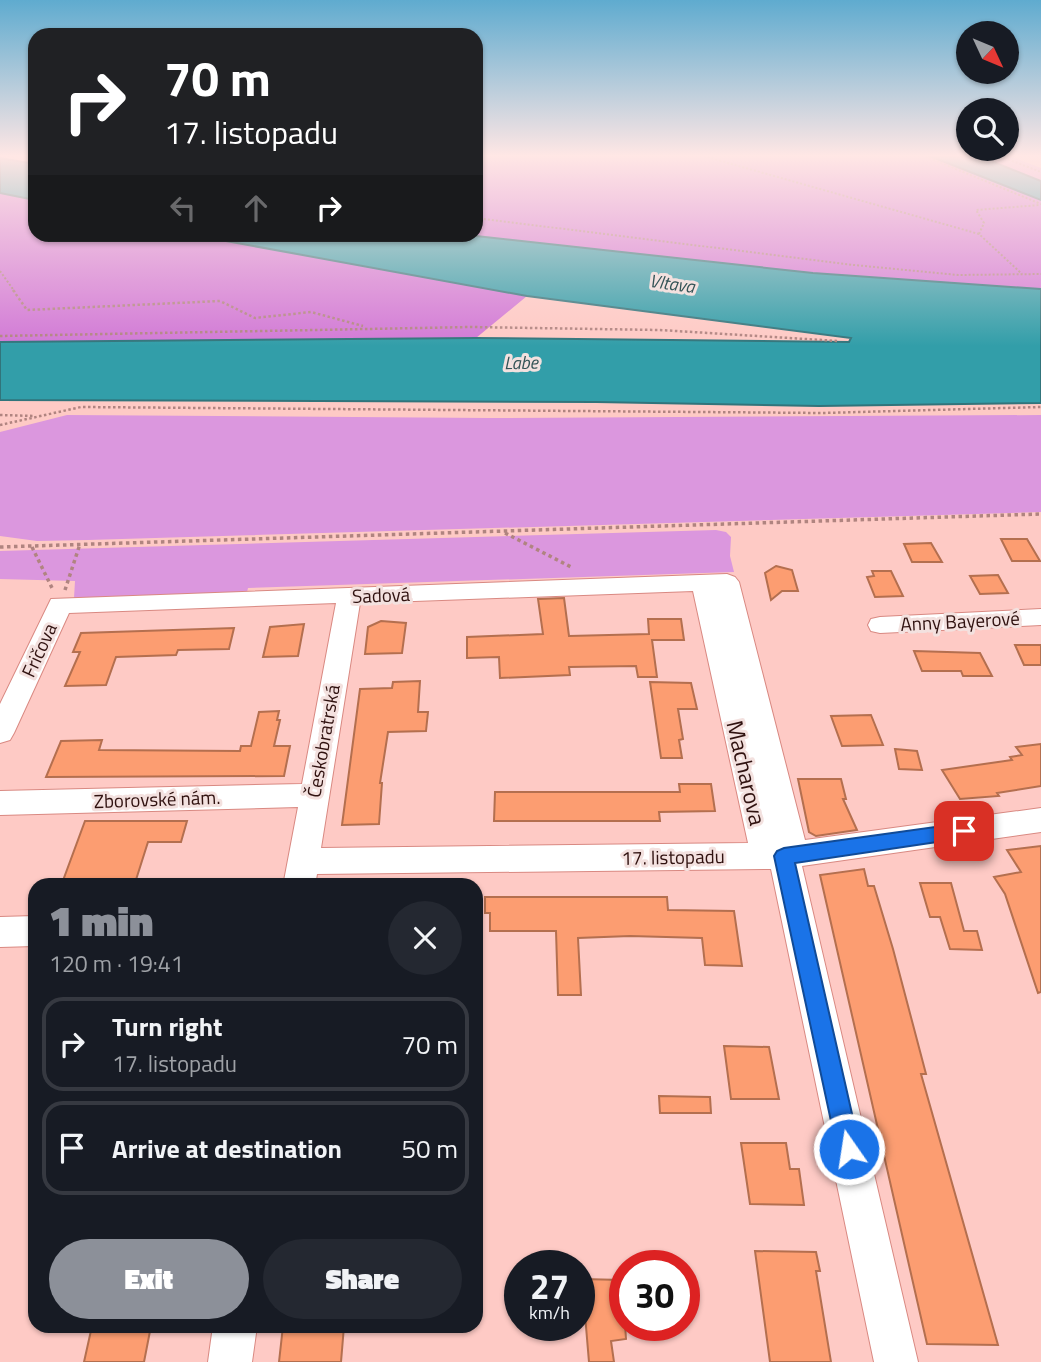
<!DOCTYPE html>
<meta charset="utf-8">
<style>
body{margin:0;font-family:"Titillium Web",sans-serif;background:#242831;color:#f1f3f6;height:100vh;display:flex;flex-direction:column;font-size:26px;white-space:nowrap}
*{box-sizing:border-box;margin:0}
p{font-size:23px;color:#9ea1a6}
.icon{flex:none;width:38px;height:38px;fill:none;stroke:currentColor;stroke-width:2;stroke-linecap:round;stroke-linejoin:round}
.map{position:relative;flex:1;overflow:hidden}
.sheet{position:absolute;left:28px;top:878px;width:455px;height:455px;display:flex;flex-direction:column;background:#171b24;border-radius:21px;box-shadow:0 2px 5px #0004}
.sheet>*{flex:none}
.banner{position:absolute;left:28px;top:28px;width:455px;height:214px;border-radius:21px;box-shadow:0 2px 5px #0004;background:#202124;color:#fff;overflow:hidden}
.needle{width:46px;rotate:134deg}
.tools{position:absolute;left:956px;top:21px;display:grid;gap:14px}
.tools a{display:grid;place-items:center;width:63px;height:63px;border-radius:50%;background:#171b24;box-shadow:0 2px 5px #0004;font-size:35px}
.speed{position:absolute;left:504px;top:1250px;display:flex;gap:14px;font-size:35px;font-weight:700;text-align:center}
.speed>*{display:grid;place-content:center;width:91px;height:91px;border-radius:50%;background:#171b24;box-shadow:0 2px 5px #0004;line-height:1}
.speed small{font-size:18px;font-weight:400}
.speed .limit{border:10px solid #d22;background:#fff;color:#111}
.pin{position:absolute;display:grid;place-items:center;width:60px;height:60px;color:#fff;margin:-30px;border-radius:14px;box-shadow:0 4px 10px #0006}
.me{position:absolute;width:77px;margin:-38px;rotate:347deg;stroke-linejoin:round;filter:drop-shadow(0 0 5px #0008)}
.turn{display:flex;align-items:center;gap:24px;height:147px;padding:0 21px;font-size:32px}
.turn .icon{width:91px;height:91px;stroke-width:2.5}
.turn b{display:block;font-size:49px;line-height:60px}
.lanes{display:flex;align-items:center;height:66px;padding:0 21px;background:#0003;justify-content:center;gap:35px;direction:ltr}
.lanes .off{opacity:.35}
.round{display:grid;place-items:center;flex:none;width:74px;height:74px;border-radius:37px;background:#242831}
.overview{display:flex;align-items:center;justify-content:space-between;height:119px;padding:0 21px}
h1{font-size:42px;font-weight:800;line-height:52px;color:#8c9099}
.action{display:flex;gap:14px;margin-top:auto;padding:14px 21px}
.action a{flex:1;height:80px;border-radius:42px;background:#8c9099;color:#fff;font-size:28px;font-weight:800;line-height:80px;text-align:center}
.action a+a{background:#242831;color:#f1f3f6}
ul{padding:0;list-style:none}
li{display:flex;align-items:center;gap:21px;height:94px;margin:0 14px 10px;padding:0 7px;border:4px solid #363941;border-radius:21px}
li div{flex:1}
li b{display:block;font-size:26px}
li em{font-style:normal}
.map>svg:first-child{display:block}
.green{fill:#db97de}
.forest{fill:#d179d6}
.water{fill:#329ea9;stroke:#31747b;stroke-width:2}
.building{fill:#fc9d71;stroke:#b46f4f;stroke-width:2}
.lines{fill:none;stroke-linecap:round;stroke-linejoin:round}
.minor-casing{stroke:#d98982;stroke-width:2}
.path-far2{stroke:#b08480;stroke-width:2;stroke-dasharray:2 2;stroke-linecap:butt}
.path-far1{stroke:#b08480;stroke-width:2.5;stroke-dasharray:2.5 2.5;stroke-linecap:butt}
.path{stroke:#b08480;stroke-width:3.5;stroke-dasharray:3.5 3.5;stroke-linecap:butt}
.minor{fill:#fff;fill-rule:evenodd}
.route{fill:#1a73e8;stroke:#114b97;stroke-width:2}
.labels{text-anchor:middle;stroke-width:6;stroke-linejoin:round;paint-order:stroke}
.far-water-label{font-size:18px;font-style:italic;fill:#335356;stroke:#f3e1df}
.street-label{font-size:19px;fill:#301210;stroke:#f3e1df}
.near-street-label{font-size:23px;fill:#301210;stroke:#f3e1df}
</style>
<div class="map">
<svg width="1041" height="1362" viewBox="0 0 1041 1362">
<rect width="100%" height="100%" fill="#fecac5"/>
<path class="green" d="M976 155H1007L1041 168V181Z
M67 415 488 418 1041 415V512L88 540 37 541 0 536V432Z
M716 530 726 532 731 537 730 556 734 572 248 588 247 592 74 598 75 581 0 579V551Z"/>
<path class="forest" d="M476 155H927L1041 200V289L813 273 467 235 476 234Z
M0 193 35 200V234L193 235 527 296 476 338 0 342Z"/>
<path class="water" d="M927 155H976L1041 181V200Z
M0 158 35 164V200L0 193Z
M467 235 813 273 1041 289V403L819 406 596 402 0 400V342L476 338 849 342 851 338 527 296 193 235Z"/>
<path class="building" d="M1001 539H1027L1040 561H1012Z
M931 543 942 562H912L904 544Z
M776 566 792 570 798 591H782L771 600 765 573Z
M872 571H891L903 596 875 597 867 577 874 576Z
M998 575 1008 593 980 594 970 576Z
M564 598 569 636 649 634 648 619H681L684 640H652L657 677H638L636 666 569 667 570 675 500 678 499 657 467 658V637L543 634 538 599Z
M381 621 406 623 402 653 365 654 368 627Z
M304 624 298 656 263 657 270 627Z
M234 628 229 649 178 650 176 655 116 657 106 685 65 686 80 652H73L81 633Z
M1015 645H1041V665H1024Z
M914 651 980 653 992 676H963L961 671H922Z
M420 681 418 712H428L426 731 388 732 380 783H382L379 824 342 825 360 689 392 688 393 682Z
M650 682 691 683 697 709H678L683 739 679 740 682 758H661Z
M279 711 277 720H280L274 746H290L284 776 46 777 61 741 102 740 99 750 240 751 241 746H251L259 712Z
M871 715 883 745 842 746 831 716Z
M1041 744V786L997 793 999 796 960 799 942 770 1012 760 1010 757 1022 755 1016 747Z
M895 749 917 751 922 770 899 769Z
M798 779H841L846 799H843L857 830 816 836 809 832Z
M679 784H711L715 811 659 812 660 821H494L495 792H680Z
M85 821H187L181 842H148L134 886H61Z
M1041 846V992L1038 993 1005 894 994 877 1021 872 1007 850Z
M864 869 868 886H874L893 949 926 1074H921L998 1345 927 1344 820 875Z
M920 883H951L964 931H977L982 950 950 949 940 917H930Z
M485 897H667L668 910 734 911 742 966 705 965 702 938 630 936 578 938 581 995H558L556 931H490V913H485Z
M724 1046 769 1047 779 1099H731Z
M659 1096 710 1097 711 1113H660Z
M741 1143H786L790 1169H799L804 1205 750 1204Z
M755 1251 816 1252 820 1271H816L831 1362H770Z
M582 1279 622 1280 626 1339 611 1341 614 1362H589Z
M92 1326H151L144 1362H84Z
M283 1326H344L341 1362H279Z"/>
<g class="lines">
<g class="minor-casing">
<path id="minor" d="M727 574 735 577 739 582 805 840 1041 808V832L802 866 918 1362H874L771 869 317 874 315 886H283L298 807 0 815V791L302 784 336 603 69 613 14 733 10 740 0 743V704L51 599ZM693 591 748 843 321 848 360 603Z
M1041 609V625L880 633 871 631 868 625 871 619 880 617Z
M35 916V946L0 947V917Z
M213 1326H257L252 1362H208Z"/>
</g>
<path class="path-far2" d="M700 155 979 234 1022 274
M922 155 1041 204
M997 155 1041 172
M476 218 854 265 958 275 1041 274
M979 234 984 223 976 210 1040 205
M0 271 15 292"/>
<path class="path-far1" d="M13 290 27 310 220 301 255 318 311 312 363 326
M0 336 471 327 660 330 838 341
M0 415 35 416
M0 425 81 407 823 413 1041 407"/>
<path class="path" d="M505 533 573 568
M0 547 1041 514
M32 547 53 590
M65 590 80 544"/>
<use href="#minor" class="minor"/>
</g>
<linearGradient id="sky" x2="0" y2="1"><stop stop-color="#5fabcf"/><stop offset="0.45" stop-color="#ffe7e5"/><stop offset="1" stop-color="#ffe7e5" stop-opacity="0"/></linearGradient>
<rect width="1041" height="346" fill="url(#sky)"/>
<path class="route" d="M964 823 970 826 973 831 970 836 964 838 795 863 860 1149 857 1157 849 1161 840 1157 837 1149 774 856 777 851 784 848Z"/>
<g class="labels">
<g class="far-water-label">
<text transform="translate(672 284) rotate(8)" y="6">Vltava</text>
<text transform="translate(521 363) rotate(-1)" y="6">Labe</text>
</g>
<g class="street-label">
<text transform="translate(381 595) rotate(-2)" y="7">Sadová</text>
<text transform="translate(960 621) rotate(-3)" y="7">Anny Bayerové</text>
<text transform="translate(39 650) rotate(-65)" y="7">Fričova</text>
<text transform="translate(323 741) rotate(-80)" y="7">Českobratrská</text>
<text transform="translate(157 799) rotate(-2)" y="7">Zborovské nám.</text>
<text transform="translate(673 857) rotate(-1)" y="7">17. listopadu</text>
</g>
<g class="near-street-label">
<text transform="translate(746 773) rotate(77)" y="8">Macharova</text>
</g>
</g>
</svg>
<div class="tools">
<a><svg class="needle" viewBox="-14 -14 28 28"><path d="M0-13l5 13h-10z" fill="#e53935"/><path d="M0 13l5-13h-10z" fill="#9ea1a6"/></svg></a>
<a><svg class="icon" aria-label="search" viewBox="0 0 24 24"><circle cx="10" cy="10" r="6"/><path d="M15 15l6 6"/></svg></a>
</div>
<div class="speed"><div>27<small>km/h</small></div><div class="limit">30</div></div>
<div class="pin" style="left:964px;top:831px;background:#d93025"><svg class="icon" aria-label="arrive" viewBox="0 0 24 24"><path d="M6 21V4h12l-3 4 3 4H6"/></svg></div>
<svg class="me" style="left:849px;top:1149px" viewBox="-20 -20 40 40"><circle r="17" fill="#1a73e8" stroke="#fff" stroke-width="3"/><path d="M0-11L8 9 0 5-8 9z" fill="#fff"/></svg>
<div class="banner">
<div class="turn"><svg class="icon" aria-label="right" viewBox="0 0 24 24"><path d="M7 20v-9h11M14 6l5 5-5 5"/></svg><div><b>70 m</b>17. listopadu</div></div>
<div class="lanes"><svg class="icon off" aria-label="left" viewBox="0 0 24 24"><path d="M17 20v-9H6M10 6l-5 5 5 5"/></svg><svg class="icon off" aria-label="ahead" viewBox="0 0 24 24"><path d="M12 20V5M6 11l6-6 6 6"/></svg><svg class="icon" aria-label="right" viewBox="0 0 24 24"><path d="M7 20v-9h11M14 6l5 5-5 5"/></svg></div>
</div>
<section class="sheet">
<div class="overview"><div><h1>1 min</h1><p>120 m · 19:41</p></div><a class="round"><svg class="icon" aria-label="close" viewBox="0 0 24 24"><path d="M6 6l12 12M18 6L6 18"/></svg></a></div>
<ul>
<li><svg class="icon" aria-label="right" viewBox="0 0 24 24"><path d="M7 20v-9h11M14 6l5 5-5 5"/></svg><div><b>Turn right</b><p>17. listopadu</p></div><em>70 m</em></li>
<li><svg class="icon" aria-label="arrive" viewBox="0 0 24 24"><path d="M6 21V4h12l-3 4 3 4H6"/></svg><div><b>Arrive at destination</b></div><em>50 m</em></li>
</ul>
<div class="action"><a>Exit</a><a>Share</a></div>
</section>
</div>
